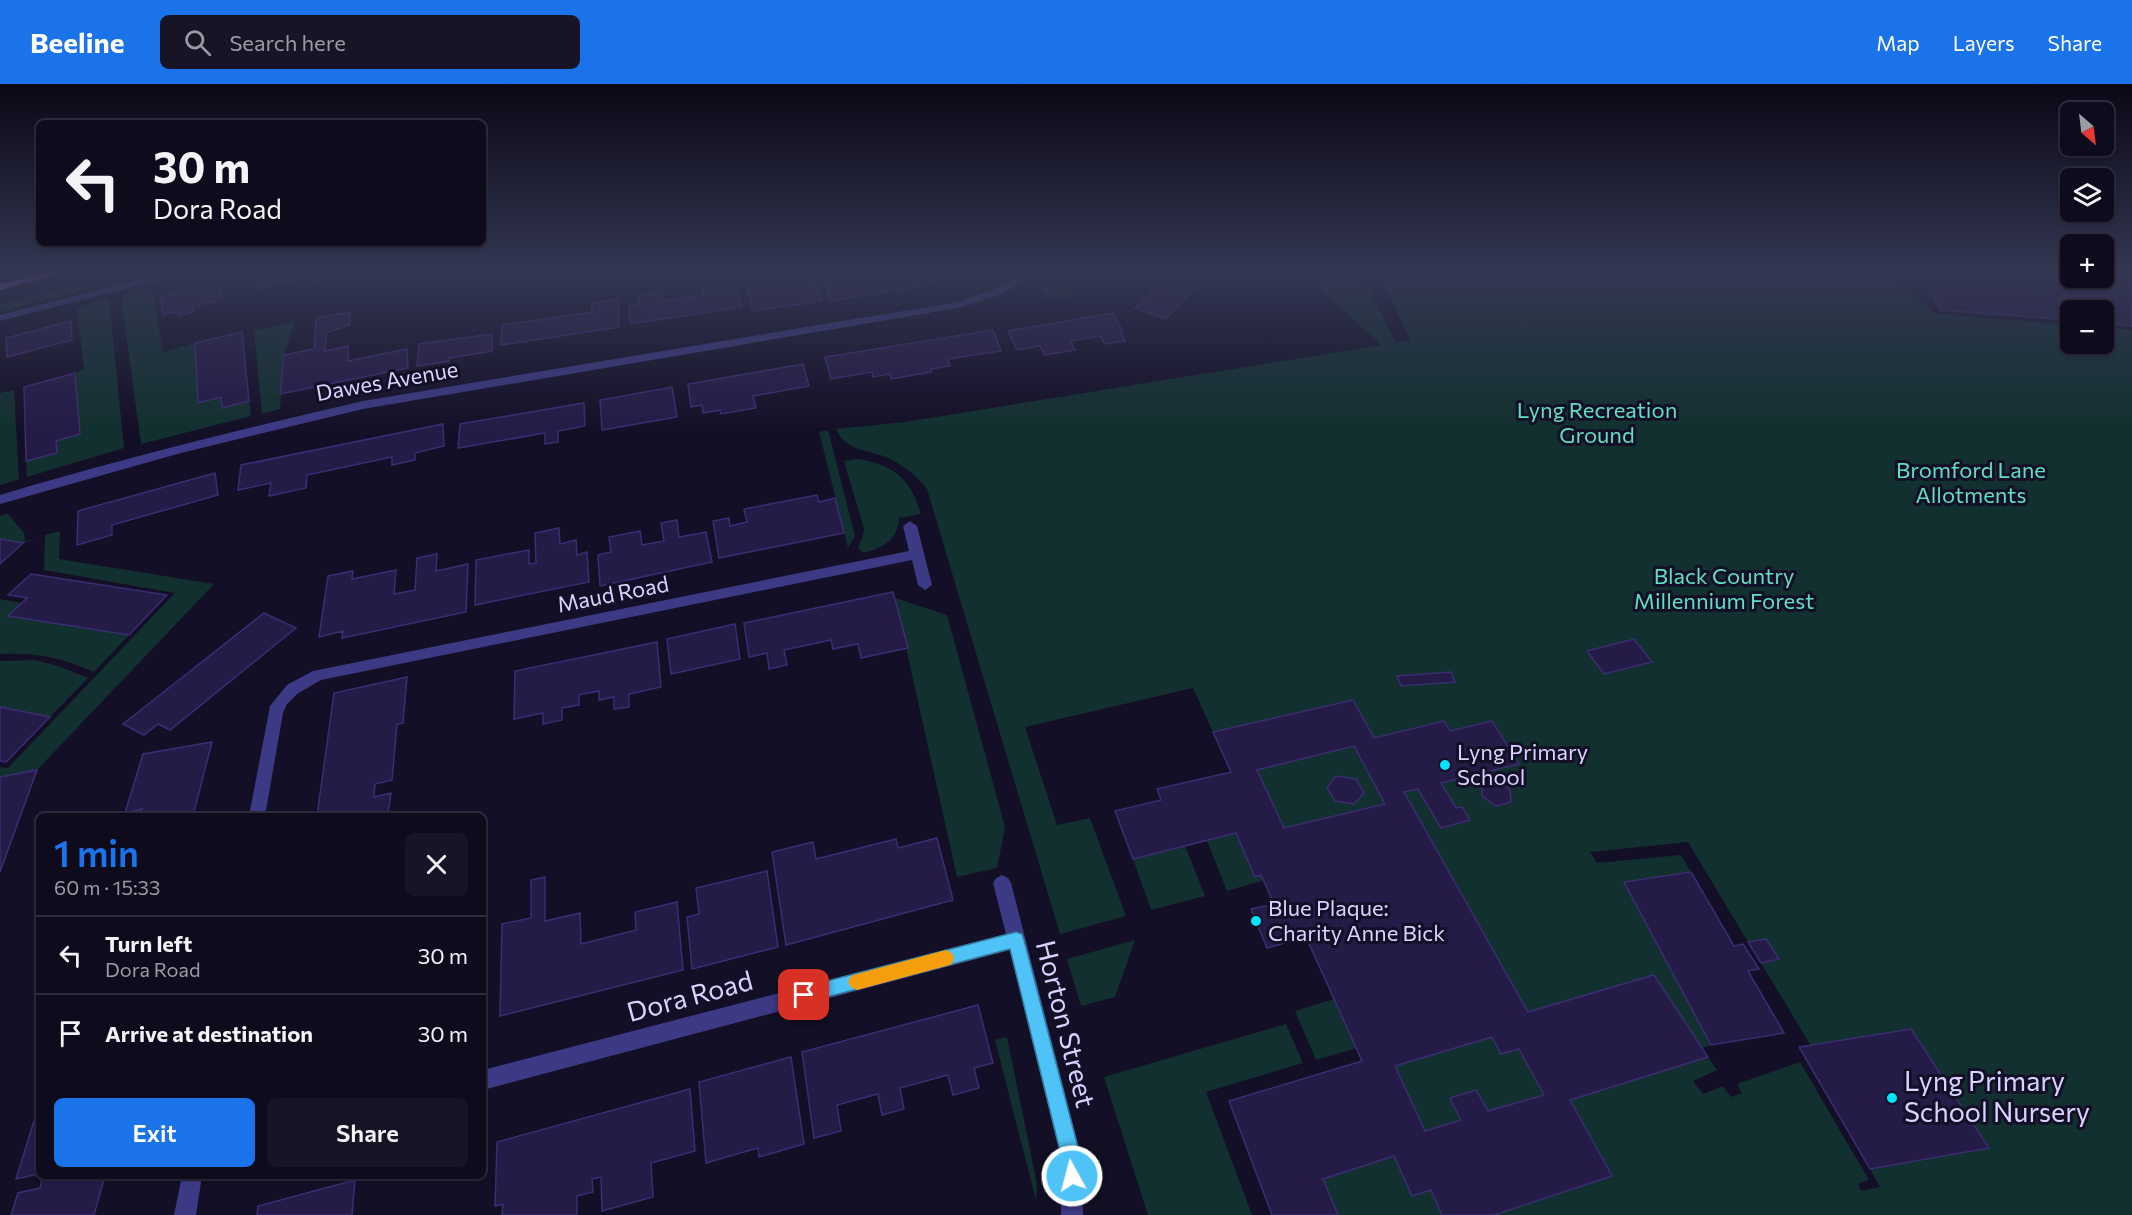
<!DOCTYPE html>
<meta charset="utf-8">
<style>
body{margin:0;font-family:Commissioner,sans-serif;background:#171425;color:#f1f3f6;height:100vh;display:flex;flex-direction:column;font-size:22px;white-space:nowrap}
*{box-sizing:border-box;margin:0}
p{font-size:20px;color:#9b9ba3}
.icon{flex:none;width:33px;height:33px;fill:none;stroke:currentColor;stroke-width:2;stroke-linecap:round;stroke-linejoin:round}
.map{position:relative;flex:1;overflow:hidden}
.details{position:absolute;left:36px;top:729px;width:450px;height:366px;display:flex;flex-direction:column;background:#0e0b1c;border-radius:9px;box-shadow:0 2px 4px #0004,0 0 0 2px #2e2b3b}
.details>*{flex:none}
.banner{position:absolute;left:36px;top:36px;width:450px;height:126px;border-radius:9px;box-shadow:0 2px 4px #0004,0 0 0 2px #2e2b3b;background:#0e0b1c;color:#f1f3f6;overflow:hidden}
.needle{width:39px;rotate:152deg}
.buttons{position:absolute;left:2060px;top:18px;display:grid;gap:12px}
.buttons a{display:grid;place-items:center;width:54px;height:54px;border-radius:9px;background:#0e0b1c;box-shadow:0 2px 4px #0004,0 0 0 2px #2e2b3b;font-size:30px}
.pin{position:absolute;display:grid;place-items:center;width:51px;height:51px;color:#fff;margin:-26px;border-radius:12px;box-shadow:0 3px 9px #0006}
.me{position:absolute;width:66px;margin:-33px;rotate:353deg;stroke-linejoin:round;filter:drop-shadow(0 0 4px #0008)}
.turn{display:flex;align-items:center;gap:21px;height:126px;padding:0 18px;font-size:27px}
.turn .icon{width:78px;height:78px;stroke-width:2.5}
.turn b{display:block;font-size:42px;line-height:51px}
.round{display:grid;place-items:center;flex:none;width:63px;height:63px;border-radius:9px;background:#171425}
.overview{display:flex;align-items:center;justify-content:space-between;height:102px;padding:0 18px}
h1{font-size:36px;font-weight:600;line-height:45px;color:#1a73e8}
.primary-button{display:flex;gap:12px;margin-top:auto;padding:12px 18px}
.primary-button a{flex:1;height:69px;border-radius:9px;background:#1a73e8;color:#fff;font-size:24px;font-weight:600;line-height:69px;text-align:center}
.primary-button a+a{background:#171425;color:#f1f3f6}
ul{padding:0;list-style:none}
li{display:flex;align-items:center;gap:18px;height:78px;padding:0 18px;border-top:2px solid #2e2b3b}
li div{flex:1}
li b{display:block;font-size:22px}
li em{font-style:normal}
header{display:flex;align-items:center;gap:36px;box-sizing:border-box;height:84px;padding:0 30px;background:#1a73e8;color:#fff}
header strong{font-size:28px}
nav{display:flex;gap:33px;margin-inline-start:auto;font-size:21px}
.search{width:420px;height:54px;background:#171425;display:flex;align-items:center;gap:15px;box-sizing:border-box;padding:0 21px;border-radius:9px;color:#9b9ba3;font-size:22px}
.map>svg:first-child{display:block}
.green{fill:#12302f;fill-rule:evenodd}
.building{fill:#241b47;stroke:#3b2d73;stroke-width:1.5;fill-rule:evenodd}
.lines{fill:none;stroke-linecap:round;stroke-linejoin:round}
.minor{fill:#3d3a85;fill-rule:evenodd}
.major{fill:#c25bff;fill-rule:evenodd}
.route{fill:#4fc3f7;stroke:#337fa1;stroke-width:1.5}
.slow{fill:#f59e0b}
.poi-dot{fill:#00e5ff;stroke:#130f26;stroke-width:2}
.labels{text-anchor:middle;stroke-width:6;stroke-linejoin:round;paint-order:stroke}
.street-label{font-size:22px;fill:#d9d4ff;stroke:#130f26}
.park-label{font-size:22px;fill:#5fe0c0;stroke:#130f26}
.poi-label{font-size:22px;fill:#d9d4ff;stroke:#130f26;text-anchor:start}
.near-street-label{font-size:27px;fill:#d9d4ff;stroke:#130f26}
.near-poi-label{font-size:27px;fill:#d9d4ff;stroke:#130f26;text-anchor:start}
</style>
<header>
<strong>Beeline</strong>
<div class="search"><svg class="icon" aria-label="search" viewBox="0 0 24 24"><circle cx="10" cy="10" r="6"/><path d="M15 15l6 6"/></svg>Search here</div>
<nav><a>Map</a><a>Layers</a><a>Share</a></nav>
</header>
<div class="map">
<svg width="2132" height="1131" viewBox="0 0 2132 1131">
<rect width="100%" height="100%" fill="#130f26"/>
<path class="green" d="M1303 189H1361L1396 259 1410 255 1379 189H1890L1935 230 2070 241V260H2103V243L2132 246V1131H1494L1612 1092 1570 1016 1708 973 1717 986 1693 997 1703 1010 1723 1002 1731 1013 1742 1009 1737 1000 1800 978 1869 1096 1858 1100 1861 1107 1880 1103 1870 1085 1989 1063 1911 945 1811 962 1761 879 1779 875 1766 855 1748 858 1688 758 1590 768 1597 779 1681 771 1691 788 1624 798 1711 961 1702 964 1654 891 1528 928 1404 708 1418 705 1469 735 1462 723 1456 724 1441 699 1519 679 1491 637 1450 647 1443 637 1374 654 1213 648 1193 604 1025 643 1057 741 1090 734 1126 832 1060 850 927 405C916 391 900 378 883 372 863 365 845 366 836 345L905 338 1381 261ZM1634 555 1652 578 1605 590 1587 567ZM1451 588 1455 598 1401 602 1397 593ZM1497 697 1510 706 1511 718 1496 722 1482 712 1483 701Z
M108 194 109 200 0 228V220Z
M1046 196 1077 211 1048 216 1039 202Z
M152 204 163 268 195 259 198 318 221 313 222 324 249 317 251 332 141 360 121 212Z
M109 215 124 364 27 393 26 377 56 369V357L80 350 75 289 84 286 77 224Z
M294 238 284 271 280 325 262 330 254 246Z
M14 306 19 395 0 401V309Z
M828 346 855 452 848 464 819 348Z
M859 375C895 382 911 395 921 430L899 434C898 456 883 464 863 469L858 464 863 452 864 445 844 377Z
M7 429 24 449 25 457 38 455 23 459 0 455V432Z
M60 447 59 475 214 500 37 686 0 693V683L8 684 175 509 44 486 45 451Z
M895 514 947 531 1005 743 997 784 957 793Z
M0 515 21 519 9 532 129 551 94 588C60 573 37 569 0 570Z
M35 576 58 582 88 594 50 633 0 623V577Z
M1354 662 1385 720 1284 744 1257 686ZM1336 692 1356 695 1364 709 1354 720 1335 717 1327 702Z
M1236 749 1255 793 1261 791 1264 796 1227 807 1207 757Z
M1185 762 1205 812 1151 826 1133 775Z
M1135 856 1115 913 1081 922 1067 875Z
M1334 915 1357 964 1316 976 1295 927Z
M1286 940 1303 979 1206 1008 1252 1131H1148L1104 993Z
M1007 953 1037 1100 1036 1116 995 956Z
M1492 953 1502 970 1519 965 1544 1011 1488 1027 1476 1006 1450 1014 1461 1036 1425 1047 1395 982Z
M1394 1072 1412 1112 1431 1106 1442 1131H1338L1323 1095Z"/>
<path class="building" d="M252 189H327L329 194 313 198 311 191 257 205Z
M883 189H931L935 200 830 217 825 198Z
M1920 189H2070V194H2103V189H2132V242L2103 239V226H2070V236L1941 226Z
M1172 196 1195 203 1166 235 1135 224 1158 200 1166 202Z
M785 197 786 202 815 197 822 217 753 227 747 203Z
M218 198 222 215 192 223 193 228 179 232 178 227 163 231 160 213Z
M712 200 714 209 738 206 742 223 630 240 629 222 639 221V211L662 207 663 217 704 211 702 202Z
M618 215 619 243 501 261 502 241 592 228V219Z
M350 228 349 241 326 249 325 267 348 262V277L407 265 408 284 280 310 284 271 314 265 316 234Z
M1113 229 1123 248H1120L1125 257 1105 260 1100 252 1071 257 1075 266 1045 271 1040 262 1017 266 1008 247Z
M71 237 72 256 7 273 6 254Z
M993 246 1001 267 948 275 950 282 931 285 932 288 891 295 890 290 873 293 872 288 831 295 825 273Z
M242 248 249 317 222 324 221 313 198 319 195 259Z
M492 250V267L449 274V277L417 282 419 260Z
M803 280 809 302 753 312 756 324 721 330 720 326 703 329 702 321 691 323 688 300Z
M75 289 80 350 56 357 57 369 26 377 24 303Z
M672 303 677 333 602 346 600 316Z
M584 319 585 342 558 347V358L545 360V349L458 364 460 340Z
M443 340 444 362 415 369V376L392 381V373L307 391 306 404 269 412 271 399 238 406 241 381Z
M215 389 218 411 112 441V451L77 461 78 427Z
M817 411 819 418 835 414 844 449 719 474 713 437 729 434 730 442 747 438 744 425Z
M677 436 679 453 706 448 712 478 600 502 598 471 611 468 609 453 640 447 642 461 664 457 661 439Z
M559 444 560 460 576 456 577 471 587 468 589 498 475 521 476 476 529 466V480L536 479 535 449Z
M0 455 23 459 0 480Z
M437 470 436 487 468 480 466 528 342 554 343 547 319 553 328 492 353 487 352 495 396 486 394 510 415 506 417 474Z
M31 490 167 511 129 551 8 532 27 514 8 511Z
M893 508 908 564 861 574 858 560 833 565 831 556 784 566 787 581 769 585 767 569 749 573 744 539Z
M264 529 296 544 170 646 158 640 144 651 123 640Z
M735 540 740 575 671 590 667 555Z
M1634 555 1652 578 1604 590 1587 567Z
M657 558 661 603 629 610V623L614 625V613L599 616V607L579 611V621L562 624V636L543 640V629L514 635 515 587Z
M1451 588 1455 598 1401 602 1397 592Z
M407 593 403 639 397 640 392 696 375 700 374 713 391 709 388 729 376 732H317L334 609Z
M1353 616 1374 654 1444 637 1450 647 1492 637 1519 680 1441 699 1456 724 1462 723 1470 736 1441 744 1418 705 1404 708 1528 928 1654 891 1708 973 1570 1016 1612 1092 1494 1131H1442L1431 1106 1412 1112 1394 1072 1323 1095 1338 1131H1272L1229 1017 1362 977 1306 853 1267 864 1251 825 1274 820 1261 791 1255 793 1236 749 1133 775 1115 727 1161 716 1157 705 1231 688 1213 648ZM1354 662 1385 720 1284 744 1257 686ZM1492 953 1501 970 1519 965 1544 1011 1488 1027 1476 1006 1450 1014 1461 1036 1425 1047 1395 982Z
M0 623 50 633 6 678 0 677Z
M212 658 193 732H140L142 725 125 729 143 670Z
M37 686 25 719 0 788V693Z
M1336 692 1356 695 1364 709 1354 720 1335 717 1327 703Z
M1497 697 1510 706 1511 718 1496 722 1482 712V701Z
M937 754 953 816 786 861 772 768 813 758 816 775 896 755 898 764Z
M767 787 778 863 692 885 687 833 699 830 696 804Z
M1691 788 1734 862 1743 860 1759 885 1748 887 1784 949 1711 961 1624 798Z
M545 793V837L580 829 581 860 636 846 635 828 677 818 683 886 500 932 502 840 531 834V796Z
M1766 855 1779 875 1761 879 1748 858Z
M978 921 993 979 974 984 979 1004 953 1011 948 991 900 1004 904 1025 882 1031 878 1010 837 1021 841 1047 814 1054 802 968Z
M1911 945 1989 1064 1870 1085 1799 963Z
M791 973 804 1060 759 1073 758 1064 706 1079 699 998Z
M690 1005 695 1067 651 1079 653 1113 602 1127 601 1093 592 1095 593 1108 577 1112V1131H502L503 1120 495 1122 497 1058Z
M39 1021V1090L16 1095Z
M43 1092H105L94 1131H11L18 1109 40 1104Z
M355 1096 352 1131H257L258 1122Z"/>
<g class="lines">
<path class="minor" d="M162 189H179L178 191 0 237V231Z
M1024 189H1036L1000 211 958 224 363 325 181 369 0 420V411C120 375 241 345 363 317L957 218 992 206Z
M910 437 917 442 932 501 925 506 918 501 912 476 321 596 297 610 287 620 283 629 265 732H249L270 622 287 601 313 587 909 467 903 442Z
M1002 791 1008 794 1011 799 1082 1075 1083 1131H1061L1062 1075 1010 866 483 1006V986L1006 850 993 799 996 794Z
M182 1092H202L196 1131H174Z"/>
<path class="major" d="M43 189H60L0 206V200Z"/>
</g>
<linearGradient id="sky" x2="0" y2="1"><stop stop-color="#0a0815"/><stop offset="0.54" stop-color="#333752"/><stop offset="1" stop-color="#333752" stop-opacity="0"/></linearGradient>
<rect width="2132" height="347" fill="url(#sky)"/>
<path class="route" d="M1016 848 1022 850 1024 856 1081 1075V1092L1079 1098 1072 1101 1065 1098 1062 1092V1075L1010 865 804 919 798 917 795 911 798 906 804 903Z"/>
<path class="slow" d="M946 866 952 869 954 874 952 880 946 882 857 906 851 903 848 898 851 892 857 890Z"/>
<g class="poi-dot">
<circle cx="1445" cy="681" r="6"/>
<circle cx="1256" cy="837" r="6"/>
<circle cx="1892" cy="1014" r="6"/>
</g>
<g class="labels">
<g class="street-label">
<text transform="translate(387 297) rotate(-10)" y="8">Dawes Avenue</text>
<text transform="translate(613 510) rotate(-11)" y="8">Maud Road</text>
</g>
<g class="park-label">
<text x="1597" y="334">Lyng Recreation<tspan x="1597" dy="25">Ground</tspan></text>
<text x="1971" y="394">Bromford Lane<tspan x="1971" dy="25">Allotments</tspan></text>
<text x="1724" y="500">Black Country<tspan x="1724" dy="25">Millennium Forest</tspan></text>
</g>
<g class="poi-label">
<text x="1457" y="676">Lyng Primary<tspan x="1457" dy="25">School</tspan></text>
<text x="1268" y="832">Blue Plaque:<tspan x="1268" dy="25">Charity Anne Bick</tspan></text>
</g>
<g class="near-street-label">
<text transform="translate(690 913) rotate(-15)" y="9">Dora Road</text>
<text transform="translate(1065 940) rotate(76)" y="9">Horton Street</text>
</g>
<g class="near-poi-label">
<text x="1904" y="1007">Lyng Primary<tspan x="1904" dy="31">School Nursery</tspan></text>
</g>
</g>
</svg>
<div class="buttons">
<a><svg class="needle" viewBox="-14 -14 28 28"><path d="M0-13l5 13h-10z" fill="#e53935"/><path d="M0 13l5-13h-10z" fill="#9b9ba3"/></svg></a>
<a><svg class="icon" aria-label="layers" viewBox="0 0 24 24"><path d="M12 4l9 5-9 5-9-5zM3 14l9 5 9-5"/></svg></a>
<a>+</a>
<a>−</a>
</div>
<div class="pin" style="left:804px;top:911px;background:#d93025"><svg class="icon" aria-label="arrive" viewBox="0 0 24 24"><path d="M6 21V4h12l-3 4 3 4H6"/></svg></div>
<svg class="me" style="left:1072px;top:1092px" viewBox="-20 -20 40 40"><circle r="17" fill="#4fc3f7" stroke="#fff" stroke-width="3"/><path d="M0-11L8 9 0 5-8 9z" fill="#fff"/></svg>
<div class="banner">
<div class="turn"><svg class="icon" aria-label="left" viewBox="0 0 24 24"><path d="M17 20v-9H6M10 6l-5 5 5 5"/></svg><div><b>30 m</b>Dora Road</div></div>
</div>
<section class="details">
<div class="overview"><div><h1>1 min</h1><p>60 m · 15:33</p></div><a class="round"><svg class="icon" aria-label="close" viewBox="0 0 24 24"><path d="M6 6l12 12M18 6L6 18"/></svg></a></div>
<ul>
<li><svg class="icon" aria-label="left" viewBox="0 0 24 24"><path d="M17 20v-9H6M10 6l-5 5 5 5"/></svg><div><b>Turn left</b><p>Dora Road</p></div><em>30 m</em></li>
<li><svg class="icon" aria-label="arrive" viewBox="0 0 24 24"><path d="M6 21V4h12l-3 4 3 4H6"/></svg><div><b>Arrive at destination</b></div><em>30 m</em></li>
</ul>
<div class="primary-button"><a>Exit</a><a>Share</a></div>
</section>
</div>
